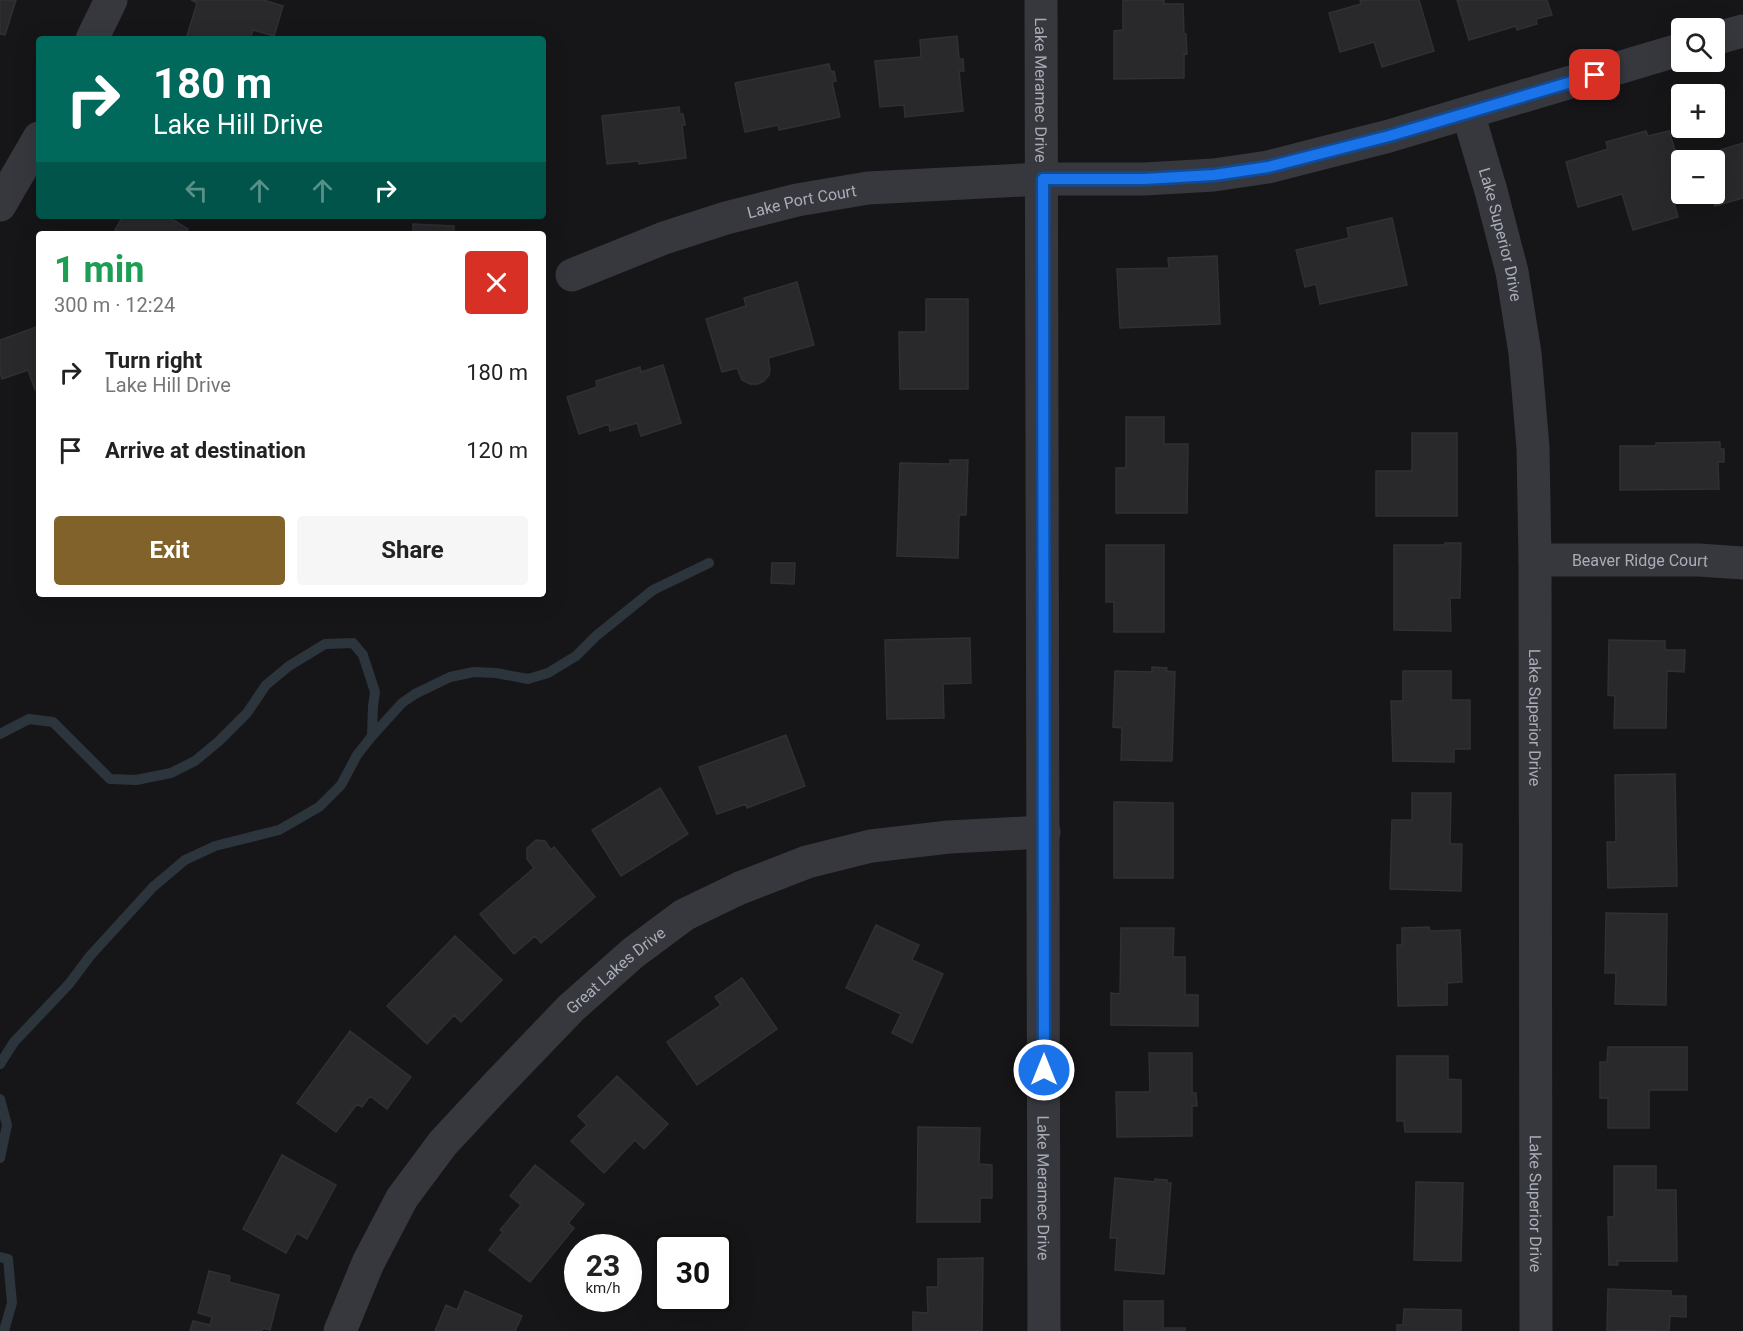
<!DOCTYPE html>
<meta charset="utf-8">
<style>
body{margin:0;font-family:Roboto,sans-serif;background:#f6f6f6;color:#222;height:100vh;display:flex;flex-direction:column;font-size:22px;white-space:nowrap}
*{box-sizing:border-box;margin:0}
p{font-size:20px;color:#767676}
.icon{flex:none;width:33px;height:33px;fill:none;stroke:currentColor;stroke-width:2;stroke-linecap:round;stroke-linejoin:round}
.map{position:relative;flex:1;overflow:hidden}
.details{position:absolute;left:36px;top:231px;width:510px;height:366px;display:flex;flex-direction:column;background:#fff;border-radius:6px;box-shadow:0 6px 24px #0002}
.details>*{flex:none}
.guide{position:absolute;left:36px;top:36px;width:510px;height:183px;border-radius:6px;box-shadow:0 6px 24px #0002;background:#00695c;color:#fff;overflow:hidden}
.fabs{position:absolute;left:1671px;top:18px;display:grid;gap:12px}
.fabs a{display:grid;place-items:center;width:54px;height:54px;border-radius:6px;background:#fff;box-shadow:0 6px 24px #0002;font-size:30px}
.speed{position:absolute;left:564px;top:1234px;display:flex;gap:12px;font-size:30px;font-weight:700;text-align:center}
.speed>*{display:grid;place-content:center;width:78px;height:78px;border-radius:50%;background:#fff;box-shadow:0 6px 24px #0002;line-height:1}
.speed small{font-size:15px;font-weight:400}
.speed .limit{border:3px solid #111;border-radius:9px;background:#fff;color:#111}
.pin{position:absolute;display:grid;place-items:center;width:51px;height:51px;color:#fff;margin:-26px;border-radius:12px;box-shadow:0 3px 9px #0006}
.me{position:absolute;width:66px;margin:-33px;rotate:0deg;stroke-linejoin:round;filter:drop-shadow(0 0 4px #0008)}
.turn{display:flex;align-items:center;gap:21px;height:126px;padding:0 18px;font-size:27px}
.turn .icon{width:78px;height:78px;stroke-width:2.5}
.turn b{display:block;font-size:42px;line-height:51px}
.lanes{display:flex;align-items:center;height:57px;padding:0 18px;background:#0003;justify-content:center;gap:30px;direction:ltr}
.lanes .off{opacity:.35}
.round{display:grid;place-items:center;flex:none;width:63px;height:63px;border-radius:6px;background:#f6f6f6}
.head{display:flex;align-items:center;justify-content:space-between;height:102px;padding:0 18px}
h1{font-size:36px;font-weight:700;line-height:45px;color:#1e9e55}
.action{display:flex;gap:12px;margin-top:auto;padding:12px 18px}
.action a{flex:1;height:69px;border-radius:6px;background:#80622a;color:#fff;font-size:24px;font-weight:700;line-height:69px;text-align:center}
.action a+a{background:#f6f6f6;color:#222}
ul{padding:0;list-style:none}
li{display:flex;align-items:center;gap:18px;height:78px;padding:0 18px}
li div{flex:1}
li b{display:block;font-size:22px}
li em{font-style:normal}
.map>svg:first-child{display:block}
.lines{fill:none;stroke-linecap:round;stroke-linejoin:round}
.stream{stroke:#2c353c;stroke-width:10}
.building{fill:#29292c;stroke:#303034;stroke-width:1.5}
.street{stroke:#37383d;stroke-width:33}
.route-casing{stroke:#114b97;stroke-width:15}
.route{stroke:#1a73e8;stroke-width:10}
.labels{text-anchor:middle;stroke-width:6;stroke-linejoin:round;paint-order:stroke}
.street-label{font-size:16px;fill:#a8adb8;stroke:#111113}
</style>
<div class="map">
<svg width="1743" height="1331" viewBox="0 0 1743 1331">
<rect width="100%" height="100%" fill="#161618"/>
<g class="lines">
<path class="stream" d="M0 734 29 719 53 722 110 779 136 780 171 773 195 761 219 741 247 713 266 685 289 666 325 644 353 643 363 655 375 692 373 706 372 736
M0 1064 14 1042 69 984 90 956 153 887 185 860 215 846 279 830 319 807 341 785 357 755 372 736 402 703 415 694 450 677 474 672 496 673 528 679 548 673 576 656 596 636 653 590 709 563
M0 1099 7 1125 0 1158
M0 1257 8 1259 12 1303 4 1331"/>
</g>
<path class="building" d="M0 0H16L5 35 0 34Z
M191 0H263L283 6 274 36 253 30 250 39H186L197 3Z
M1123 0H1164V4H1183L1184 34H1186L1187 54 1184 53V78L1114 79V31L1123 30Z
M1360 0H1419L1434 51 1382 67 1374 42 1340 52 1329 13 1361 4Z
M1457 0H1547L1552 15 1536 19 1537 24 1517 30 1516 26 1469 40Z
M957 36 959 59H963L964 71H959L963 111 905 117 904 105 880 107 875 61 921 57 920 40Z
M829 64 831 72 834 71 836 81 832 82 840 117 779 130 778 125 745 132 735 83Z
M679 107 680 114H683L685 125H682L686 158 639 164V161L607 164 602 116Z
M1646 131 1648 136 1669 131 1682 173V194H1690L1691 197 1674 202 1678 217 1633 230 1622 194 1578 207 1566 162 1608 149 1606 142Z
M1743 143V198L1715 206 1712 194H1714V160H1702L1701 156Z
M123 216H167L188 229 185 234H123L115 230Z
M1392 218 1407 285 1320 304 1316 284 1305 287 1296 250 1349 238 1347 228Z
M413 224 454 226V234H413Z
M1217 256 1220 324 1120 328 1117 269 1169 268 1168 258Z
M797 282 814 345 768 358 770 369 769 375 764 381 758 384H750L742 380 737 368 722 372 706 319 746 306 744 298Z
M926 299H968V389H900L899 332H926Z
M39 326V388L35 390 28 370 2 379 0 373V340Z
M663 365 681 423 641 436 637 423 610 431 609 424 579 434 567 397 597 387 596 381 640 367 641 372Z
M1126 417H1164V444H1188L1187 513H1116V468H1126Z
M1412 433H1457V516H1376V471H1412Z
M1720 442V449H1724V462H1718L1719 489 1620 490V446H1656V443Z
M950 460H968L966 515H959L958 558 897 556 900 463 950 464Z
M1445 543H1461L1460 598H1450L1451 631 1394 630V545H1445Z
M1106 545H1164V632H1114V602H1106Z
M772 563H795L794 584 771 583Z
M970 638 971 683 943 684 944 718 887 719 885 640Z
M1609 640 1665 641V650H1685L1684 672 1667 671 1666 728H1614L1615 696 1608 695Z
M1152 667 1167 668 1166 671 1175 672 1172 761 1121 760 1122 728 1113 727 1115 671 1152 672Z
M1403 671H1451V700H1470V749H1454V762L1393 761 1391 701H1403Z
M786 735 805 786 747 808 746 804 717 814 699 767Z
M1675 774 1677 886 1608 888 1607 842H1616L1615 775Z
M660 788 688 834 621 876 592 830Z
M1412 793H1451L1450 844H1462L1461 891 1390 889 1392 820H1412Z
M1114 802 1173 803V878H1114Z
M536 840 545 841 551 850 554 847 595 897 541 943 535 936 514 954 480 914 534 868 527 859V848Z
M1606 913 1667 914 1666 1005 1615 1004 1616 973H1605Z
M876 925 919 945 912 960 943 974 912 1043 892 1033 901 1014 846 988Z
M1429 927 1430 931 1460 930 1462 982 1447 983V1005L1398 1006 1397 945H1402V928Z
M1121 928H1174L1173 957H1185V995H1198V1026L1111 1025V993L1120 994Z
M455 936 502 980 461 1022 454 1015 427 1044 387 1006Z
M742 978 777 1029 697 1085 667 1042 721 1005 715 997Z
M350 1031 411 1077 387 1109 370 1096 362 1107 357 1104 336 1132 297 1103Z
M1608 1047H1687V1090H1649V1128H1608V1098H1600V1062H1607Z
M1149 1053H1192V1093H1196L1197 1106H1192V1136L1117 1137 1116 1092H1150Z
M1397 1056H1448V1079L1461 1080V1132H1405L1404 1121H1397Z
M617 1076 668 1124 644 1149 635 1140 604 1173 571 1141 587 1125 578 1116Z
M918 1127 980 1128 979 1164 992 1165V1198H980V1222H917Z
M282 1155 336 1185 307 1239 297 1233 286 1253 243 1229Z
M535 1165 584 1204 568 1223 574 1228 530 1282 489 1250 503 1232 500 1230 521 1205 510 1196Z
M1614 1166H1656V1190H1676L1677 1261H1617L1618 1265H1609L1608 1217H1614Z
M1115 1178 1155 1182V1179L1167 1180V1183H1171L1164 1274 1115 1270 1117 1238H1110Z
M1416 1182 1463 1183 1461 1261 1414 1260Z
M983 1258 982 1331H913V1312L928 1313 927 1287H938V1259Z
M209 1271 230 1276 229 1282 279 1295 270 1330 263 1328 262 1331H190L193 1321 210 1325 212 1317 198 1313Z
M1608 1289 1671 1291V1296H1686V1317L1670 1316 1669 1331 1607 1330Z
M465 1291 522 1316 515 1331H435L446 1305 457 1310Z
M1124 1301H1163V1328H1185V1331H1124Z
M1404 1309 1461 1310V1331H1397V1325H1403Z"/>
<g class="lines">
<g class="street">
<path id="s1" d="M1041 0 1044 1331"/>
<path d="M92 39 111 0"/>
<path d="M1714 39 1743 31"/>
<path id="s2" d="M1468 113 1491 191 1512 272 1525 353 1533 448 1535 560 1536 1331"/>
<path d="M0 205 39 138"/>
<path id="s3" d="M572 275 664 238 726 218 797 200 868 188 1043 179H1144L1214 175 1268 167 1389 136 1682 49"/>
<path id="s4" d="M1535 560H1699L1743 563"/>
<path id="s5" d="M340 1331 368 1263 402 1198 443 1143 498 1084 571 1008 633 953 684 915 740 888 807 862 871 846 949 837 1044 832"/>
</g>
</g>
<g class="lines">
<g class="route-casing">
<path id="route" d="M1044 1070 1043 179H1144L1214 175 1268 167 1389 136 1595 75"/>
</g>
<use href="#route" class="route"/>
</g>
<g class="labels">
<g class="street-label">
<text dy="6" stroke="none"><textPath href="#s1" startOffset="90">Lake Meramec Drive</textPath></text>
<text dy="6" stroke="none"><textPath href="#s3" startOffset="242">Lake Port Court</textPath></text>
<text dy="6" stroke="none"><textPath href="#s2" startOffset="126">Lake Superior Drive</textPath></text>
<text dy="6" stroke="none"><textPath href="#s4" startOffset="105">Beaver Ridge Court</textPath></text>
<text dy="6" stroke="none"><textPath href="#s2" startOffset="612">Lake Superior Drive</textPath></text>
<text dy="6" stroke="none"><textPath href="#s5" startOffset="460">Great Lakes Drive</textPath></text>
<text dy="6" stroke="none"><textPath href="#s1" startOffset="1188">Lake Meramec Drive</textPath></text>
<text dy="6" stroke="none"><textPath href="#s2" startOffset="1098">Lake Superior Drive</textPath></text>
</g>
</g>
</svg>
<div class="fabs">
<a><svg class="icon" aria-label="search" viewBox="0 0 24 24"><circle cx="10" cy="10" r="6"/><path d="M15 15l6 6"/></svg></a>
<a>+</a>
<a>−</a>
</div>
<div class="speed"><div>23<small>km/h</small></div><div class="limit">30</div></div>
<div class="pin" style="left:1595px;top:75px;background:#d93025"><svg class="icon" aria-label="arrive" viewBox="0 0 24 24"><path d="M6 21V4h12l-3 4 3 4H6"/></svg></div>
<svg class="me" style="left:1044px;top:1070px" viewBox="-20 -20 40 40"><circle r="17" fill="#1a73e8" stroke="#fff" stroke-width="3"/><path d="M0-11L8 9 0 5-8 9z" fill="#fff"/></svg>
<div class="guide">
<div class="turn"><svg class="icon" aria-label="right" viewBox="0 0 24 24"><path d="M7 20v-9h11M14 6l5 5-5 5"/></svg><div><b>180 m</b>Lake Hill Drive</div></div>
<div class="lanes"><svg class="icon off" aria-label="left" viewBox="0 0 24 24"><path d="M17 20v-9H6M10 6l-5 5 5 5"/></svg><svg class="icon off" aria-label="ahead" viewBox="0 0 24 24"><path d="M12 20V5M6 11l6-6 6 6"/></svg><svg class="icon off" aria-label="ahead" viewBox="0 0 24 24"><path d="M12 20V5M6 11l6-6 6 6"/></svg><svg class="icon" aria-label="right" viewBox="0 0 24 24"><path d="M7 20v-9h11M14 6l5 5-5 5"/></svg></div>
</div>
<section class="details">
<div class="head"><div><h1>1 min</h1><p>300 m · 12:24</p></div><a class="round" style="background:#d93025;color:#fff"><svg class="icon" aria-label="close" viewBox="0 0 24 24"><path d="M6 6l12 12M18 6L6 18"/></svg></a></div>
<ul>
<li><svg class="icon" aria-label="right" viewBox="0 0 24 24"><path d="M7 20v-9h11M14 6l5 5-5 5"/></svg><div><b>Turn right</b><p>Lake Hill Drive</p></div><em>180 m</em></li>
<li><svg class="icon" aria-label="arrive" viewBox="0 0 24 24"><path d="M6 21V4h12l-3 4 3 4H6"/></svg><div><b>Arrive at destination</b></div><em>120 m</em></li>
</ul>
<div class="action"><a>Exit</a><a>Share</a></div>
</section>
</div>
